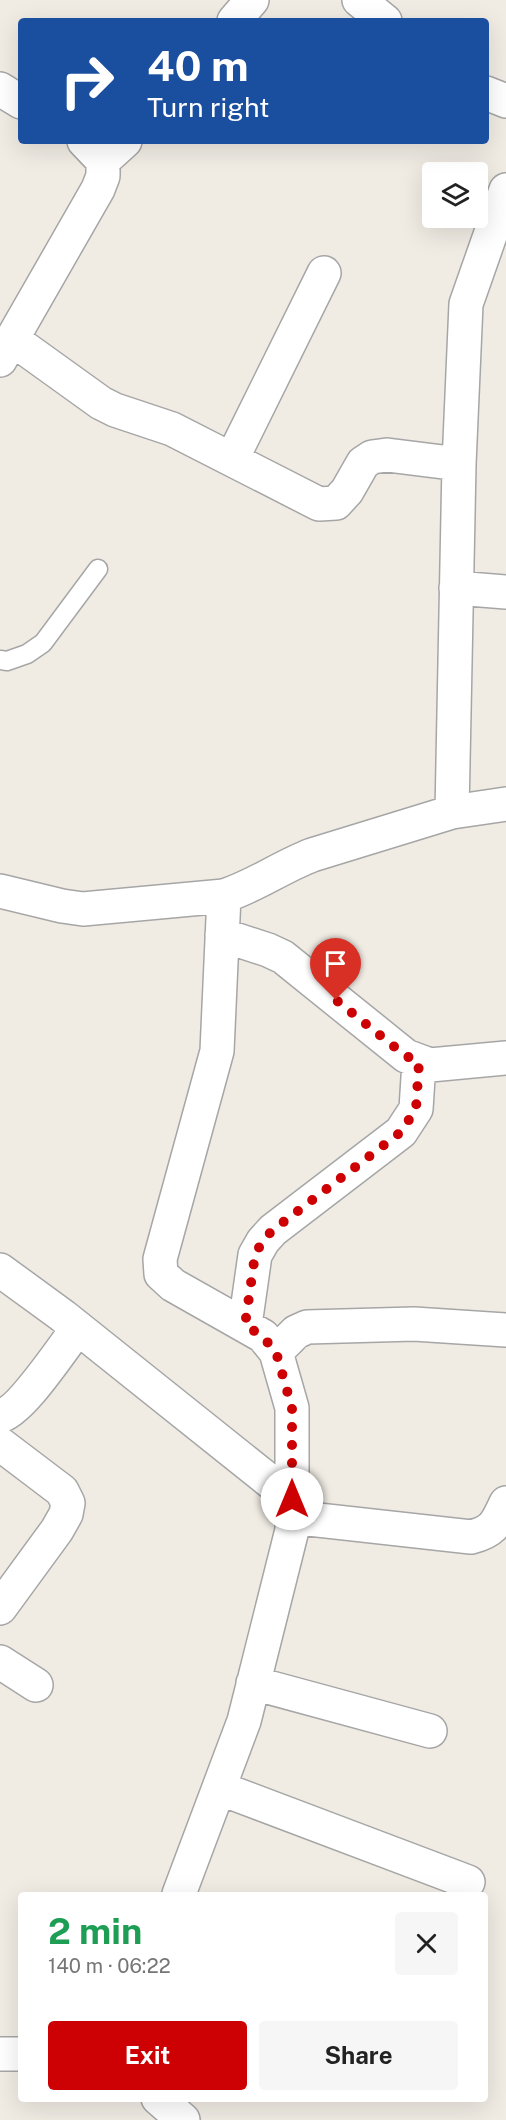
<!DOCTYPE html>
<meta charset="utf-8">
<style>
body{margin:0;font-family:"Public Sans",sans-serif;background:#f6f6f6;color:#222;height:100vh;display:flex;flex-direction:column;font-size:22px;white-space:nowrap}
*{box-sizing:border-box;margin:0}
p{font-size:20px;color:#767676}
.icon{flex:none;width:33px;height:33px;fill:none;stroke:currentColor;stroke-width:2;stroke-linecap:round;stroke-linejoin:round}
.map{position:relative;flex:1;overflow:hidden}
.side{position:absolute;left:18px;top:1892px;width:470px;height:210px;display:flex;flex-direction:column;background:#fff;border-radius:6px;box-shadow:0 6px 24px #0002}
.side>*{flex:none}
.guide{position:absolute;left:18px;top:18px;width:471px;height:126px;border-radius:6px;box-shadow:0 6px 24px #0002;background:#1a4fa0;color:#fff;overflow:hidden}
.tools{position:absolute;left:422px;top:162px;display:grid;gap:12px}
.tools a{display:grid;place-items:center;width:66px;height:66px;border-radius:6px;background:#fff;box-shadow:0 6px 24px #0002;font-size:30px}
.pin{position:absolute;display:grid;place-items:center;width:51px;height:51px;color:#fff;margin:-62px -26px;border-radius:50% 50% 50% 0;rotate:-45deg;box-shadow:0 0 6px #0007}
.pin .icon{rotate:45deg}
.me{position:absolute;width:66px;margin:-33px;rotate:0deg;stroke-linejoin:round;filter:drop-shadow(0 0 4px #0008)}
.turn{display:flex;align-items:center;gap:21px;height:126px;padding:0 30px;font-size:27px}
.turn .icon{width:78px;height:78px;stroke-width:2.5}
.turn b{display:block;font-size:42px;line-height:51px}
.round{display:grid;place-items:center;flex:none;width:63px;height:63px;border-radius:6px;background:#f6f6f6}
.summary{display:flex;align-items:center;justify-content:space-between;height:102px;padding:0 30px}
h1{font-size:36px;font-weight:700;line-height:45px;color:#1e9e55}
.button{display:flex;gap:12px;margin-top:auto;padding:12px 30px}
.button a{flex:1;height:69px;border-radius:6px;background:#cd0003;color:#fff;font-size:24px;font-weight:700;line-height:69px;text-align:center}
.button a+a{background:#f6f6f6;color:#222}
.map>svg:first-child{display:block}
.lines{fill:none;stroke-linecap:round;stroke-linejoin:round}
.service-casing{stroke:#a6a6a6;stroke-width:21}
.minor-casing{stroke:#a6a6a6;stroke-width:36}
.service{stroke:#fff;stroke-width:18}
.minor{stroke:#fff;stroke-width:33}
.route{stroke:#cd0003;stroke-width:10;stroke-dasharray:0 18}
</style>
<div class="map">
<svg width="506" height="2120" viewBox="0 0 506 2120">
<rect width="100%" height="100%" fill="#f0ece4"/>
<g class="lines">
<g class="service-casing">
<path id="service" d="M0 660 7 661 27 654 43 643 98 569"/>
</g>
<g class="minor-casing">
<path id="minor" d="M359 0 385 21
M234 21 252 0
M0 89 21 102
M486 93 506 101
M103 161 125 141
M12 339 101 403 115 410 172 429 319 504 336 503 347 491 363 463 372 457 387 455 459 464
M0 360 98 189 103 176V161L84 141
M232 459 324 273
M456 588 506 592
M452 812 459 464 466 304 506 190
M0 891 62 906 83 909 224 896C255 886 281 867 312 855L452 812 506 804
M222 935 268 950 283 957 406 1056 430 1065 506 1058
M0 1270 63 1316 292 1499
M245 1325 255 1255 263 1241 273 1230 401 1132 416 1109 419 1062
M276 1352 296 1332 307 1327 414 1324 506 1330
M0 1416C21 1412 63 1347 78 1328
M0 1444 62 1491 68 1503 66 1514 57 1530 0 1608
M291 1517 471 1537C494 1531 496 1524 506 1503
M0 1662 36 1685
M253 1683 430 1731
M219 1788 468 1882
M179 1894 244 1721 292 1530V1408L276 1352 263 1336 173 1285 161 1274 160 1259 217 1051 224 896
M0 2054H21
M158 2098 183 2120"/>
</g>
<use href="#service" class="service"/>
<use href="#minor" class="minor"/>
</g>
<g class="lines">
<path class="route" d="M292 1499V1408L276 1352 262 1336 245 1325 255 1255 263 1240 273 1230 401 1132 416 1109 419 1062 406 1056 336 1000"/>
</g>
</svg>
<div class="tools">
<a><svg class="icon" aria-label="layers" viewBox="0 0 24 24"><path d="M12 4l9 5-9 5-9-5zM3 14l9 5 9-5"/></svg></a>
</div>
<div class="pin" style="left:336px;top:1000px;background:#d93025"><svg class="icon" aria-label="arrive" viewBox="0 0 24 24"><path d="M6 21V4h12l-3 4 3 4H6"/></svg></div>
<svg class="me" style="left:292px;top:1499px" viewBox="-20 -20 40 40"><circle r="19" fill="#fff"/><path d="M0-13L10 11 0 6-10 11z" fill="#cd0003"/></svg>
<div class="guide">
<div class="turn"><svg class="icon" aria-label="right" viewBox="0 0 24 24"><path d="M7 20v-9h11M14 6l5 5-5 5"/></svg><div><b>40 m</b>Turn right</div></div>
</div>
<section class="side">
<div class="summary"><div><h1>2 min</h1><p>140 m · 06:22</p></div><a class="round"><svg class="icon" aria-label="close" viewBox="0 0 24 24"><path d="M6 6l12 12M18 6L6 18"/></svg></a></div>
<div class="button"><a>Exit</a><a>Share</a></div>
</section>
</div>
